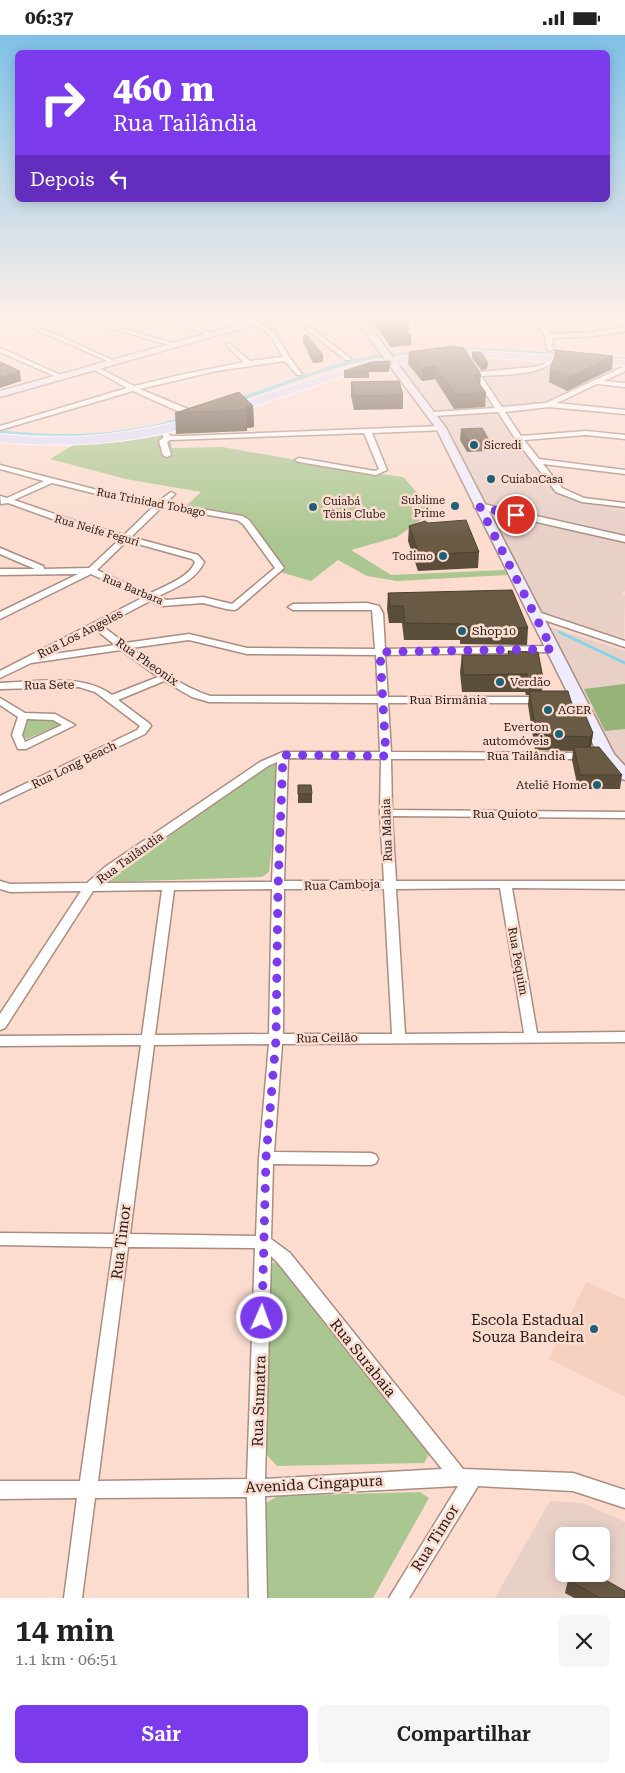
<!DOCTYPE html>
<html lang="pt">
<meta charset="utf-8">
<style>
body{margin:0;font-family:"Roboto Serif",serif;background:#f6f6f6;color:#222;height:100vh;display:flex;flex-direction:column;font-size:19px;white-space:nowrap}
*{box-sizing:border-box;margin:0}
p{font-size:16px;color:#767676}
.icon{flex:none;width:28px;height:28px;fill:none;stroke:currentColor;stroke-width:2;stroke-linecap:round;stroke-linejoin:round}
.map{position:relative;height:1563px;overflow:hidden}
.details{display:flex;flex-direction:column;background:#fff;flex:1}
.details>*{flex:none}
.guide{position:absolute;left:15px;top:15px;width:595px;height:152px;border-radius:8px;box-shadow:0 2px 12px #0003;background:#7c3aed;color:#fff;overflow:hidden}
.controls{position:absolute;left:555px;top:1492px;display:grid;gap:10px}
.controls a{display:grid;place-items:center;width:55px;height:55px;border-radius:8px;background:#fff;box-shadow:0 2px 12px #0003;font-size:25px}
.pin{position:absolute;display:grid;place-items:center;width:42px;height:42px;color:#fff;margin:-21px;border:2px solid #fff;border-radius:50%;box-shadow:0 1px 5px #0007}
.me{position:absolute;width:55px;margin:-28px;rotate:2deg;stroke-linejoin:round;filter:drop-shadow(0 0 4px #0008)}
.turn{display:flex;align-items:center;gap:18px;height:105px;padding:0 15px;font-size:22px}
.turn .icon{width:65px;height:65px;stroke-width:2.5}
.turn b{display:block;font-size:35px;line-height:42px}
.then{display:flex;align-items:center;height:48px;padding:0 15px;background:#0003;gap:10px;font-size:19px}
.round{display:grid;place-items:center;flex:none;width:52px;height:52px;border-radius:8px;background:#f6f6f6}
.overview{display:flex;align-items:center;justify-content:space-between;height:85px;padding:0 15px}
h1{font-size:30px;font-weight:600;line-height:38px}
.button{display:flex;gap:10px;margin-top:auto;padding:10px 15px}
.button a{flex:1;height:58px;border-radius:8px;background:#7c3aed;color:#fff;font-size:20px;font-weight:600;line-height:58px;text-align:center}
.button a+a{background:#f6f6f6;color:#222}
.status{display:flex;justify-content:space-between;align-items:center;height:35px;padding:0 25px;background:#fff;direction:ltr}
.status svg{height:14px;fill:currentColor}
.map>svg:first-child{display:block}
.commercial{fill:#e8d0c7;fill-rule:evenodd}
.built{fill:#f6d0bf}
.green{fill:#abc791}
.forest{fill:#95b279}
.water{fill:#80d5e6}
.lines{fill:none;stroke-linecap:round;stroke-linejoin:round}
.stream{stroke:#80d5e6;stroke-width:2.5}
.minor-casing{stroke:#aa8d81;stroke-width:3}
.tertiary-casing{stroke:#aa8d81;stroke-width:3}
.secondary-casing{stroke:#aa8d81;stroke-width:3}
.primary-casing{stroke:#fff;stroke-width:2}
.minor{fill:#fff;fill-rule:evenodd}
.tertiary{fill:#fff;fill-rule:evenodd}
.secondary{fill:#efedfd;fill-rule:evenodd}
.primary{fill:#dfdbfb;fill-rule:evenodd}
.wall{fill:#5a4d3a}
.shaded-wall{fill:#4a3f30}
.building{fill:#695a44;stroke:#4a3f30}
.route{stroke:#7c3aed;stroke-width:9;stroke-dasharray:0 16.2}
.poi-dot{fill:#206075;stroke:#fbdccf;stroke-width:2}
.labels{text-anchor:middle;stroke-width:5;stroke-linejoin:round;paint-order:stroke}
.far-poi-label{font-size:11px;fill:#251a16;stroke:#fbdccf;text-anchor:start}
.far-street-label{font-size:11px;fill:#251a16;stroke:#fbdccf}
.poi-label{font-size:12px;fill:#251a16;stroke:#fbdccf;text-anchor:start}
.street-label{font-size:12px;fill:#251a16;stroke:#fbdccf}
.near-street-label{font-size:15px;fill:#251a16;stroke:#fbdccf}
.near-poi-label{font-size:15px;fill:#251a16;stroke:#fbdccf;text-anchor:end}
</style>
<div class="status"><b>06:37</b><svg viewBox="0 0 49 12"><path d="M0 12V9h3v3zM5 12V6h3v6zM10 12V3h3v9zM15 12V0h3v12zM26 1h20v11H26zM47 4h2v5h-2z"/></svg></div>
<div class="map">
<svg width="625" height="1563" viewBox="0 0 625 1563">
<rect width="100%" height="100%" fill="#fbdccf"/>
<path class="commercial" d="M460 319 495 374 434 378 400 334 399 326Z
M466 319 547 324 542 330 531 333 479 338Z
M556 324 625 331 547 367 538 370 501 373 481 340 540 334 548 332Z
M498 377 562 461 586 468 625 473V503L483 471 437 381Z
M491 478 625 507V556L622 559 625 561 624 607 538 578Z
M547 591 625 616V732L611 718Z
M550 1466 583 1468 625 1487V1563H495ZM564 1501H601V1539H564Z"/>
<path class="built" d="M586 1247 625 1264V1362L549 1324Z"/>
<path class="green" d="M158 399 170 404 172 413 222 412 366 437 403 442 432 474 429 479 397 502 351 515 391 540 505 535 508 540 397 546 367 541 338 525 311 546 280 537 286 532 281 529 249 483 187 470 201 457 126 444 50 424 77 408 151 401Z
M28 683H51L60 690 26 704 22 699Z
M270 728 281 731 269 837 262 842 106 847Z
M279 1226 429 1419 424 1428 277 1431 265 1418 270 1229Z
M420 1457 429 1463 373 1563H267L263 1470 278 1461Z"/>
<path class="forest" d="M625 649V694L605 696 584 654Z"/>
<path class="water" d="M441 313 503 314 625 323V325C539 319 450 307 364 326 313 337 263 359 213 376 195 382 177 389 159 393 107 404 53 403 0 399V395C56 402 117 401 172 385L339 328 369 321Z"/>
<g class="lines">
<path class="stream" d="M559 597 625 628"/>
<g class="minor-casing">
<path id="minor" d="M12 284H21L117 327 112 328Z
M78 284H90L179 310 174 311Z
M170 284H180L215 300 210 301Z
M534 284H540L550 299 594 297 625 292V296L594 301 552 303 553 314 550 316 547 314 545 301Z
M256 286 275 298 290 323 302 339 301 340H297L285 326 216 336 140 354 190 375V379H184L133 356 0 395V391L127 353 93 334V332H97L134 351 180 340 244 327 227 311V309L229 308 250 326 283 322 270 300 254 289 253 288Z
M307 293H311L350 323V325H346L307 295Z
M0 313 63 341 64 342 59 343 0 317Z
M552 322 557 323C540 342 505 339 481 341L502 372 546 368 625 331V336L604 346 625 348V352L597 349 557 368 625 375V379L549 372 505 377 521 401 586 396 625 400V404L586 400 524 405 539 424 625 435V439L543 429 562 453 584 463 625 468V472L582 467 556 457 516 405 498 377 433 381 429 379 433 377 495 373 473 339 471 333H475L478 337 534 332 543 330Z
M441 391H444V395L372 398 387 435 376 440 299 427 295 425 299 423 375 436 379 434 364 398 170 405 167 407 171 420 167 422 163 420 159 406 164 402 160 397 164 395 171 401H184Z
M0 430 117 460 158 467 171 457 175 459 166 468 242 481 249 485 284 533 237 574 234 575 226 574 203 568 162 571 150 566 102 591 125 608 189 599 247 613 375 614 372 575H293L288 572 293 569 367 568 379 571 383 578 385 614 552 611 557 614 552 617 385 620 388 662H542L547 665 542 668H388L391 717 588 718 593 721 588 724H391L392 775 625 777V783L392 781 396 846H625V854L512 853 537 998 625 997V1007L282 1009 274 1117 371 1118 376 1120 378 1124 376 1128 371 1130 273 1129 271 1204 290 1218 463 1434 573 1438 625 1455V1473L573 1456 478 1451 409 1563H389L458 1451 265 1461 267 1563H249L247 1462 95 1463 82 1563H64L77 1463 0 1464V1446H80L113 1212 0 1210V1198L114 1199 141 1010 0 1011V1001L142 1000 162 855 93 856 5 993 0 995V979L81 856 10 857 0 854V846L10 849 87 848 105 832 260 727 283 717H380L378 668 209 667 192 662 164 646 118 665 150 689 151 691 145 699 0 768V761L137 695 140 691 95 657 79 652 0 654V648C35 647 83 638 112 660L158 642 121 615 31 628 0 643V636L142 563 91 539 0 584V577L78 539 0 540V534H35L0 519V513L43 531 44 534 89 533 120 504 69 490 8 468 1 469 0 461 7 463 44 446 0 434ZM52 448 117 464 154 471 124 500 75 486 14 465ZM162 472 237 485 243 489 275 533 232 569 203 562 167 565 157 562C174 553 196 546 204 527L198 520 131 502ZM127 506 192 524 195 527C189 543 164 551 149 559L97 535ZM95 594 115 610 47 620ZM189 605 247 619 376 620 378 661H210C180 651 156 632 131 613ZM288 723 381 724 380 778 384 846H284ZM277 727 272 847 101 848 113 838 268 731ZM500 853 524 998 405 999 396 854ZM272 854 269 999 155 1000 174 855ZM284 854H384L392 999H283ZM269 1009 259 1123 256 1201 130 1199 154 1010ZM128 1212 255 1213 247 1444 98 1446ZM271 1221 278 1228 442 1434 265 1444Z
M535 576 625 606V612L532 581 530 579Z
M0 663 25 678 55 679 75 690 26 714H18L12 700 18 682 0 670ZM27 684 53 685 62 690 25 707 22 700Z"/>
</g>
<g class="tertiary-casing">
<path id="tertiary" d="M479 468 625 501V507L475 473 474 471Z"/>
</g>
<g class="secondary-casing">
<path id="secondary" d="M259 284H275L0 362V356Z
M355 284H364L446 393 614 719 625 731V745L619 743 599 721 436 393Z"/>
</g>
<g class="primary-casing">
<path id="primary" d="M463 315 625 325V331L463 321 371 332 231 379H223L221 376 223 373 369 326Z
M199 382 205 386 203 389C136 408 70 414 0 407V399C71 407 130 399 199 382Z"/>
</g>
<use href="#minor" class="minor"/>
<use href="#tertiary" class="tertiary"/>
<use href="#secondary" class="secondary"/>
<use href="#primary" class="primary"/>
</g>
<path class="wall" d="M372 284H408L409 287V296H407L411 310 390 312Z
M303 301 323 320V327L313 328 303 307Z
M555 315 612 334 567 356 549 347 550 334 554 323Z
M409 317 481 340 480 351 486 358 485 372 454 374 435 344 422 346 408 329Z
M472 317 487 334 481 335 472 323Z
M390 326 389 337H369V343H344V336L372 327Z
M351 347 403 360V374L354 375 351 361Z
M253 371 254 392 247 393V396L176 399 175 378Z
M461 394 489 405 488 416 467 417 460 405Z
M428 488 479 517 478 533 418 536 408 506 409 491Z
M388 558 528 593 527 610 460 609V605H404L402 588H389L387 574Z
M508 616 543 643 542 656 574 677 593 698 591 712 622 740 620 754H578L572 725 573 716 535 715 528 670 529 660H526L525 657H462L460 637 462 620H508Z
M298 750 312 759V768H298Z
M568 1545 625 1563H574L565 1558Z"/>
<path class="shaded-wall" d="M411 301V310L390 312 391 302Z
M323 320V327L313 328V321Z
M613 321 612 334 567 356 569 342Z
M481 328H488L487 334 481 335Z
M436 331 435 344 422 346V333Z
M20 336 21 346 0 353V342Z
M253 371 254 392 247 393V375L245 372Z
M593 698 591 712 588 716 590 702Z"/>
<path class="building" d="M378 284H408L409 287H399L411 301 391 302Z
M306 299 323 320 313 321 303 301Z
M452 311 464 313 481 340H473L486 358 455 360 436 331 422 333 409 317Z
M555 315 613 321 569 342 550 334 556 319Z
M472 317H481L488 328H481Z
M390 326V330H365L369 336H344L372 327Z
M0 327 20 336 0 342Z
M399 346 403 360 354 361 351 347Z
M239 357 253 371 245 372 247 375 175 378Z
M482 393 489 405 468 406 461 394Z
M466 485 479 517 419 520 409 491 425 486 428 488Z
M512 555 528 593 461 592V589L405 588 403 571H390L388 558Z
M508 616 538 617 543 643H527V639L463 640 462 620H509Z
M529 656H568L574 677H584L593 698 590 702 537 700Z
M574 712H599L622 740H580Z
M298 750H311L312 759H298Z
M571 1539H595L625 1556V1563H600L568 1545Z"/>
<linearGradient id="sky" x2="0" y2="1"><stop stop-color="#7ec1e7"/><stop offset="0.56" stop-color="#fdefe9"/><stop offset="1" stop-color="#fdefe9" stop-opacity="0"/></linearGradient>
<rect width="625" height="503" fill="url(#sky)"/>
<g class="lines">
<path class="route" d="M262 1283 266 1123 276 1004 278 852 283 720 386 721 380 617 552 614 480 472 516 480"/>
</g>
<g class="poi-dot">
<circle cx="474" cy="410" r="5"/>
<circle cx="491" cy="444" r="5"/>
<circle cx="455" cy="471" r="5"/>
<circle cx="313" cy="472" r="5"/>
<circle cx="443" cy="521" r="5"/>
<circle cx="462" cy="596" r="5"/>
<circle cx="500" cy="647" r="5"/>
<circle cx="548" cy="675" r="5"/>
<circle cx="559" cy="699" r="5"/>
<circle cx="597" cy="750" r="5"/>
<circle cx="594" cy="1294" r="5"/>
</g>
<g class="labels">
<g class="far-poi-label">
<text x="484" y="414">Sicredi</text>
<text x="501" y="448">CuiabaCasa</text>
<text x="445" y="469" text-anchor="end">Sublime<tspan x="445" dy="13">Prime</tspan></text>
<text x="323" y="470">Cuiabá<tspan x="323" dy="13">Tênis Clube</tspan></text>
<text x="433" y="525" text-anchor="end">Todimo</text>
</g>
<g class="far-street-label">
<text transform="translate(151 467) rotate(11)" y="4">Rua Trinidad Tobago</text>
<text transform="translate(97 495) rotate(16)" y="4">Rua Neife Feguri</text>
<text transform="translate(133 554) rotate(22)" y="4">Rua Barbara</text>
</g>
<g class="poi-label">
<text x="472" y="600">Shop10</text>
<text x="510" y="651">Verdão</text>
<text x="558" y="679">AGER</text>
<text x="549" y="696" text-anchor="end">Everton<tspan x="549" dy="14">automóveis</tspan></text>
<text x="587" y="754" text-anchor="end">Ateliê Home</text>
</g>
<g class="street-label">
<text transform="translate(80 599) rotate(-27)" y="4">Rua Los Angeles</text>
<text transform="translate(147 627) rotate(35)" y="4">Rua Pheonix</text>
<text transform="translate(49 650) rotate(-1)" y="4">Rua Sete</text>
<text x="448" y="669">Rua Birmânia</text>
<text x="526" y="725">Rua Tailândia</text>
<text transform="translate(74 730) rotate(-26)" y="4">Rua Long Beach</text>
<text x="505" y="783">Rua Quioto</text>
<text transform="translate(387 795) rotate(-92)" y="4">Rua Malaia</text>
<text transform="translate(130 823) rotate(-36)" y="4">Rua Tailândia</text>
<text transform="translate(342 850) rotate(-2)" y="4">Rua Camboja</text>
<text transform="translate(518 926) rotate(80)" y="4">Rua Pequim</text>
<text transform="translate(327 1003) rotate(-1)" y="4">Rua Ceilão</text>
</g>
<g class="near-street-label">
<text transform="translate(121 1207) rotate(-83)" y="5">Rua Timor</text>
<text transform="translate(363 1323) rotate(51)" y="5">Rua Surabaia</text>
<text transform="translate(259 1366) rotate(-88)" y="5">Rua Sumatra</text>
<text transform="translate(314 1449) rotate(-3)" y="5">Avenida Cingapura</text>
<text transform="translate(435 1503) rotate(-58)" y="5">Rua Timor</text>
</g>
<g class="near-poi-label">
<text x="584" y="1290">Escola Estadual<tspan x="584" dy="17">Souza Bandeira</tspan></text>
</g>
</g>
</svg>
<div class="controls">
<a><svg class="icon" aria-label="search" viewBox="0 0 24 24"><circle cx="10" cy="10" r="6"/><path d="M15 15l6 6"/></svg></a>
</div>
<div class="pin" style="left:516px;top:480px;background:#d93025"><svg class="icon" aria-label="arrive" viewBox="0 0 24 24"><path d="M6 21V4h12l-3 4 3 4H6"/></svg></div>
<svg class="me" style="left:262px;top:1283px" viewBox="-20 -20 40 40"><circle r="17" fill="#7c3aed" stroke="#fff" stroke-width="3"/><path d="M0-11L8 9 0 5-8 9z" fill="#fff"/></svg>
<div class="guide">
<div class="turn"><svg class="icon" aria-label="right" viewBox="0 0 24 24"><path d="M7 20v-9h11M14 6l5 5-5 5"/></svg><div><b>460 m</b>Rua Tailândia</div></div>
<div class="then">Depois<svg class="icon" aria-label="left" viewBox="0 0 24 24"><path d="M17 20v-9H6M10 6l-5 5 5 5"/></svg></div>
</div>
</div>
<section class="details">
<div class="overview"><div><h1>14 min</h1><p>1.1 km · 06:51</p></div><a class="round"><svg class="icon" aria-label="close" viewBox="0 0 24 24"><path d="M6 6l12 12M18 6L6 18"/></svg></a></div>
<div class="button"><a>Sair</a><a>Compartilhar</a></div>
</section>
